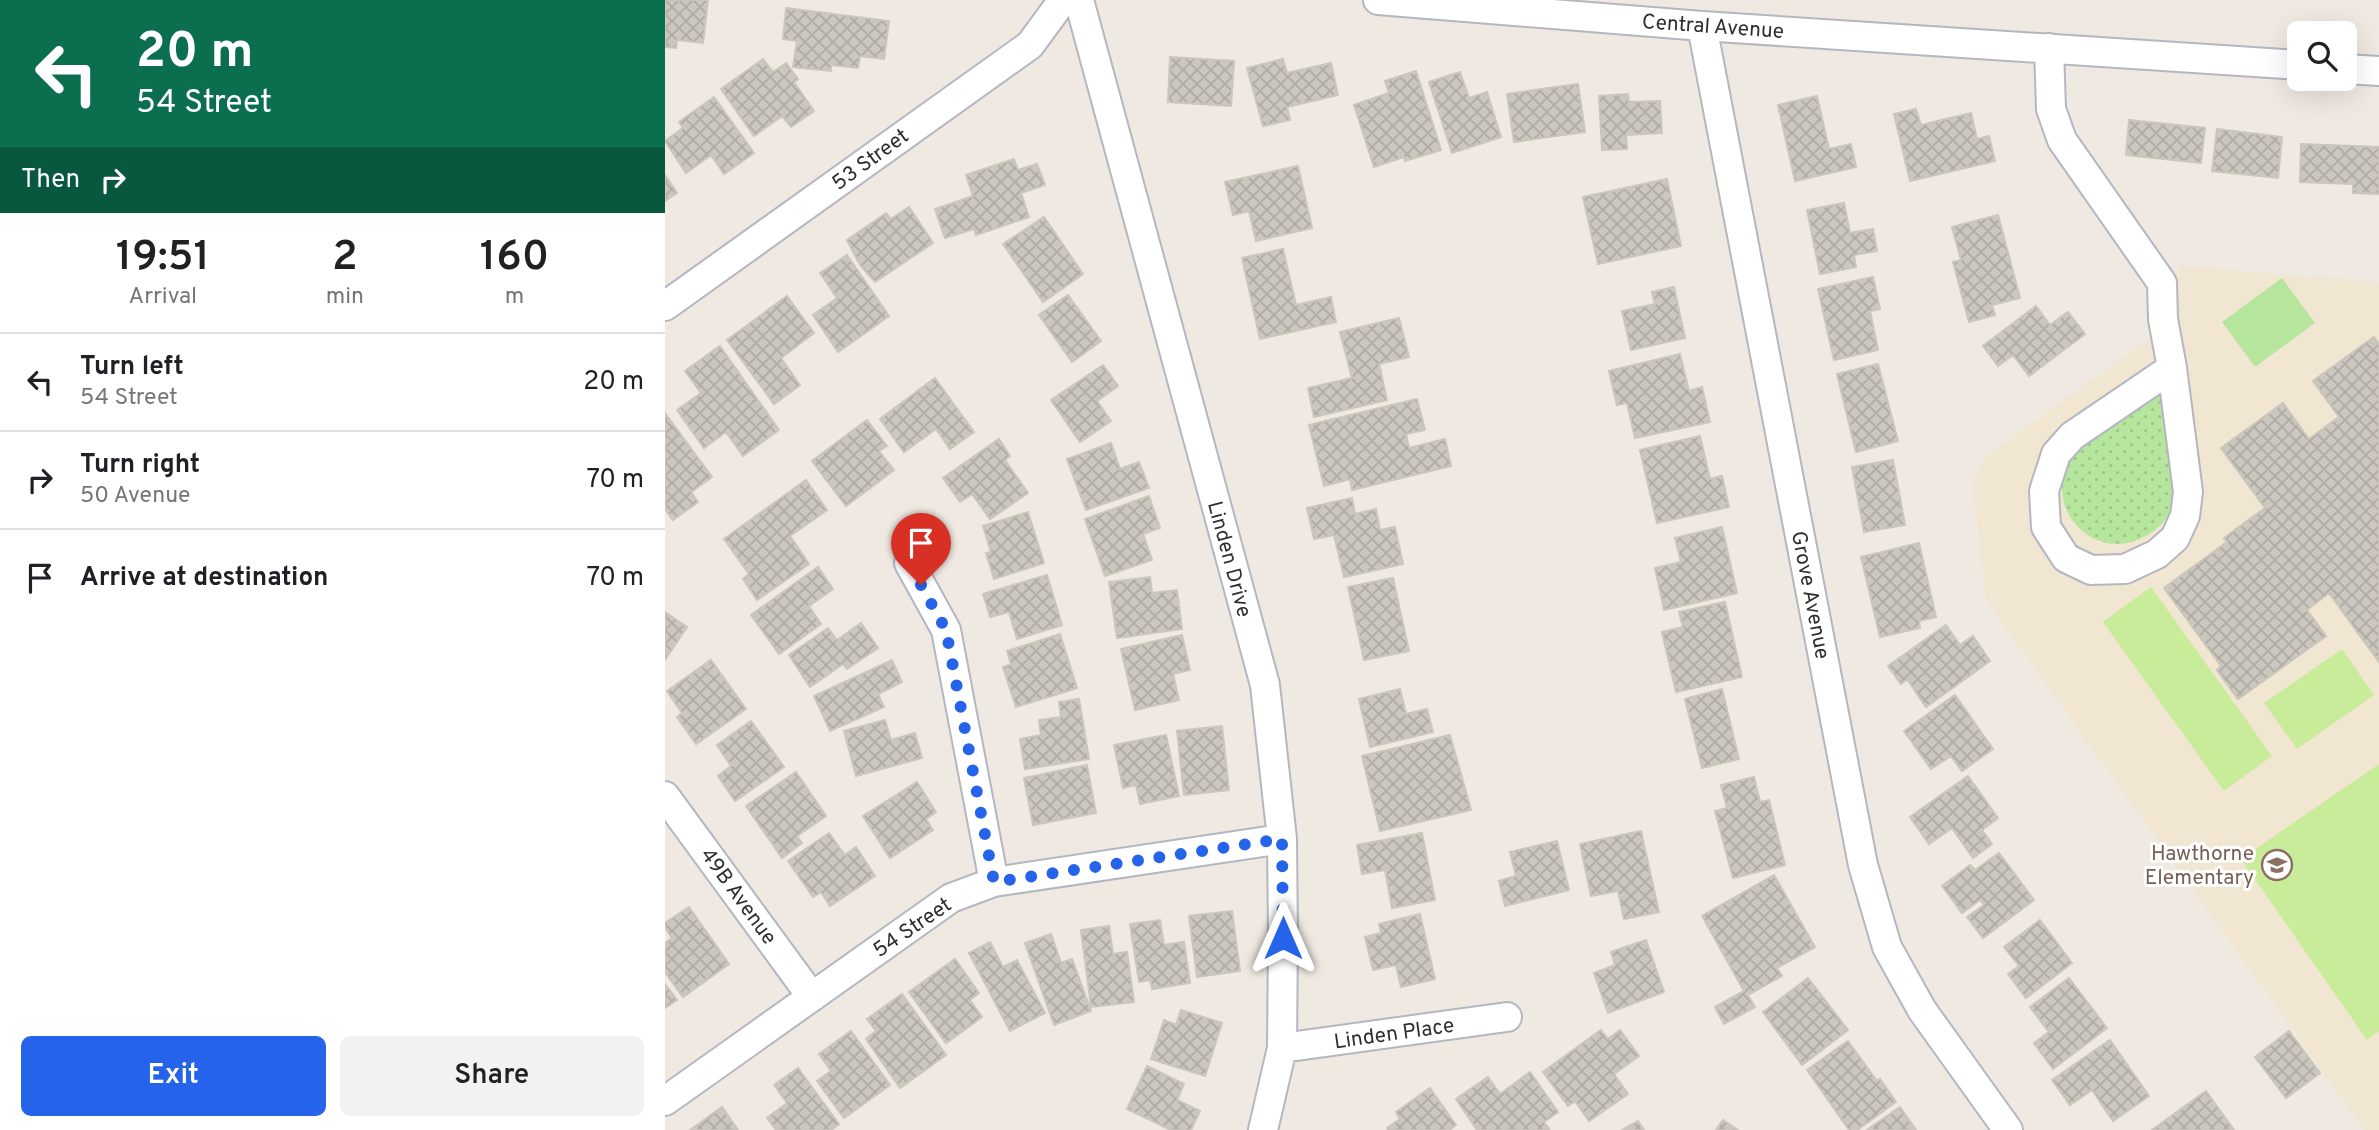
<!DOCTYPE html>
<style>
body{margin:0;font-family:Overpass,sans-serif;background:#f2f2f2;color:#202124;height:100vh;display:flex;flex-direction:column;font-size:26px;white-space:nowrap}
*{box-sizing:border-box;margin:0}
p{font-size:23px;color:#757577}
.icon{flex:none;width:38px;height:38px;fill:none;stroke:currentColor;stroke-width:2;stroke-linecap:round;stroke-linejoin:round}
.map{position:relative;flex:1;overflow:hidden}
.details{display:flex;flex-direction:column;background:#fff;width:665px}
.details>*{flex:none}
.banner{background:#0b6e4f;color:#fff;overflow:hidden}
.buttons{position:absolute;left:1622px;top:21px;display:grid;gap:14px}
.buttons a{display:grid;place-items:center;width:70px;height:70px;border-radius:10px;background:#fff;box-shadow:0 7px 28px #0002;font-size:35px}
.pin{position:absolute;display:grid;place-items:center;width:60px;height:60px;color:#fff;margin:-72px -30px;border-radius:50% 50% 50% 0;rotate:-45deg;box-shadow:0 0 7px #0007}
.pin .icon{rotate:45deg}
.me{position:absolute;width:77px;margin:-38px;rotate:0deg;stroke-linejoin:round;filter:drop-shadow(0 0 5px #0008)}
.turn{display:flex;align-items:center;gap:24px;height:147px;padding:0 21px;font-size:32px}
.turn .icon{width:91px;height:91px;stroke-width:2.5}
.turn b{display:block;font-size:49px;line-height:60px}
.then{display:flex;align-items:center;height:66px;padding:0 21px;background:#0003;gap:14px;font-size:26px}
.eta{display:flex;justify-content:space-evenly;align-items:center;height:119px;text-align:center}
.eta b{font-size:42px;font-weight:600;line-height:49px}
.action{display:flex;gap:14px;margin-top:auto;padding:14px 21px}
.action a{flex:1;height:80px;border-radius:10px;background:#2563eb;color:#fff;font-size:28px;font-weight:600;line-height:80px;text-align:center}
.action a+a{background:#f2f2f2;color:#202124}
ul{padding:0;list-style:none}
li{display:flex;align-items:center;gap:21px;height:98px;padding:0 21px;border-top:2px solid #e0e0e0}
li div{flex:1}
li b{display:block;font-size:26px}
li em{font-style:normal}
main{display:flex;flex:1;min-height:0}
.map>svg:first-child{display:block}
.education{fill:#f0e6d1}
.grass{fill:url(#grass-dots)}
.garden{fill:#b6e59e}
.pitch{fill:#c9ec9a}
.building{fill:url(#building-cross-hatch);stroke:#cbc5ba;stroke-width:2}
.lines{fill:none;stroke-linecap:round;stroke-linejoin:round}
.minor-casing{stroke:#b4b7c1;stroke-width:32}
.minor{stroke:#fff;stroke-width:28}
.route{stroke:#2563eb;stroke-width:12;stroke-dasharray:0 21.6}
.labels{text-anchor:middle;stroke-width:6;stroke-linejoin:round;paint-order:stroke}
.street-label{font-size:21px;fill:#2e2e2e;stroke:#fff}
.education-label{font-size:21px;fill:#785e54;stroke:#fff;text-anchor:end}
</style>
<main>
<section class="details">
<div class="banner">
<div class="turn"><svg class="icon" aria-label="left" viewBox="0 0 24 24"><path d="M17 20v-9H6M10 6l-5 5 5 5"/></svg><div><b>20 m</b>54 Street</div></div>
<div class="then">Then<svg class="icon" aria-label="right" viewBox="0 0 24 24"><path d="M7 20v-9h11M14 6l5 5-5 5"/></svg></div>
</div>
<div class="eta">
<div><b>19:51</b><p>Arrival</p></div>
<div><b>2</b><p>min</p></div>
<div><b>160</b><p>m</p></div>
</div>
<ul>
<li><svg class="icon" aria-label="left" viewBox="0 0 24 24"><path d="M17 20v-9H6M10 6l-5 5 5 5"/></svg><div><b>Turn left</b><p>54 Street</p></div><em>20 m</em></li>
<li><svg class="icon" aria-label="right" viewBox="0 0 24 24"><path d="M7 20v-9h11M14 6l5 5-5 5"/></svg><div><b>Turn right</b><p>50 Avenue</p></div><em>70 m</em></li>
<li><svg class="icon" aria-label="arrive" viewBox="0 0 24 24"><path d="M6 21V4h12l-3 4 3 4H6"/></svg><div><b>Arrive at destination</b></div><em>70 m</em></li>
</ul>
<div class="action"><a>Exit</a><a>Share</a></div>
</section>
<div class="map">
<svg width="1714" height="1130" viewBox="0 0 1714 1130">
<defs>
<pattern id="grass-dots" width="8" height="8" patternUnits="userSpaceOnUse" patternTransform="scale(1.75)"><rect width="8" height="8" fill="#b6e59e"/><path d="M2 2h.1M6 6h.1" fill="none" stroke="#9dc588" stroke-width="1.8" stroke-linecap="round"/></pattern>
<pattern id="building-cross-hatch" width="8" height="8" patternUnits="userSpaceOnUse" patternTransform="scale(1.75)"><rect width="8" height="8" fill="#cbc7bf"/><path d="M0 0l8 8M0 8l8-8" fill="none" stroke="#afaba4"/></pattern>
</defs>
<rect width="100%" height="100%" fill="#efe9e1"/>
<path class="education" d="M1515 267 1714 282V1130H1699L1321 600 1307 481 1319 458 1493 332Z"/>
<path class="grass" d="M1490 394 1495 396 1497 401C1500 425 1513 481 1508 502 1506 515 1497 525 1487 532 1430 572 1368 502 1412 450Z"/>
<path class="garden" d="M1617 278 1650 323 1590 367 1557 322Z"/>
<path class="pitch" d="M1486 587 1607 756 1559 791 1438 622Z
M1677 649 1709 695 1632 749 1599 703Z
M1714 764V1031L1702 1040 1576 859Z"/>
<path class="building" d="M0 0H43L38 43 12 40 11 48 0 47Z
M121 8 224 21 219 59 195 56 193 68 166 65V71L128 67 132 41 118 39Z
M505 57 569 61 566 106 503 102Z
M98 59 108 72 121 63 133 79 129 82 149 111 126 127 117 116 89 136 56 89Z
M618 59 622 73 666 63 673 95 622 107 625 120 598 126 582 68Z
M751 71 776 150 740 161 739 157 709 167 689 105 724 93 720 81Z
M795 72 804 98 822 92 836 137 787 153 764 82Z
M913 84 920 132 849 142 842 94Z
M963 94 964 102 995 101 997 133 961 135 962 149 937 150 934 96Z
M1152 96 1164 149 1186 144 1191 167 1130 181 1113 105Z
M49 97 89 153 59 174 46 155 21 173 0 141 18 128 14 122Z
M1251 109 1256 125 1306 113 1312 139 1324 136 1330 161 1245 181 1229 114Z
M1464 120 1540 128 1536 163 1461 155Z
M1552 129 1617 137 1613 178 1547 171Z
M1636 144 1714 147V194L1688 193V184L1635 182Z
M349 159 353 170 372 164 380 185 356 193 364 217 311 235 309 229 280 238 270 209 308 196 301 175Z
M633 166 647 228 591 241 584 211 568 215 560 182Z
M0 175 12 193 0 201Z
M1002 179 1016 246 933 264 918 197Z
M1179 203 1185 233 1208 229 1212 251 1189 255 1191 267 1155 274 1142 210Z
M244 207 268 243 210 282 195 265 182 240 221 213 226 219Z
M1333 215 1355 298 1327 305 1330 315 1304 322 1288 262 1296 260 1287 227Z
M379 217 418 274 378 302 338 244Z
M618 249 631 305 666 297 671 322 595 339 577 258Z
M182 255 224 316 173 352 148 315 172 298 155 273Z
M1208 277 1215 309 1205 311 1213 350 1169 360 1153 289Z
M1009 287 1020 338 966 350 957 311 990 304 987 292Z
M403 295 436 341 407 362 374 315Z
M122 296 149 333 116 358 135 385 109 404 62 340Z
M1371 306 1385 325 1403 312 1420 334 1364 376 1348 355 1333 366 1318 346Z
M734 318 744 357 714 364 722 400 649 417 643 388 687 378 675 332Z
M1709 337 1714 344V662L1664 593 1642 610 1661 636 1573 699 1552 670 1556 666 1499 588 1562 542 1559 538 1600 508 1556 448 1618 403 1644 439 1674 417 1648 381Z
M55 346 114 430 78 456 61 432 39 448 12 410 36 393 20 371Z
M1015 354 1024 391 1037 387 1045 422 970 438 962 403 952 405 944 371Z
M1213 364 1233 441 1191 452 1172 374Z
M438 365 453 386 432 401 446 421 415 442 386 400Z
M270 378 309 432 285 449 271 429 239 452 215 419Z
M752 399 760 430 741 434 744 448 780 439 786 466 687 490 685 479 659 486 644 425Z
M0 413 47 477 26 492 33 502 8 520 0 509Z
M202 420 222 446 214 451 229 470 181 506 147 461Z
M1035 436 1045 479 1057 476 1064 507 992 523 975 450Z
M334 439 345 456 340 460 363 493 325 519 307 494 295 502 278 478Z
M446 443 455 469 474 462 484 488 421 510 402 459Z
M1228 460 1240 525 1199 532 1187 467Z
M141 480 162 510 125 536 144 564 92 600 78 579 84 574 59 539Z
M484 496 495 528 478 534 487 560 440 576 420 519Z
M687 498 690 514 711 509 715 530 730 527 738 564 679 577 669 535 649 539 642 508Z
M363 512 379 563 329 579 321 553 326 552 318 526Z
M1057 527 1072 593 999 610 990 568 1016 562 1010 538Z
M1254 543 1271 617 1254 621 1255 628 1215 637 1196 557Z
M153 567 168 589 144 606 156 624 114 654 86 615Z
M382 575 397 625 352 639 344 612 325 617 318 594Z
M485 577 487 593 512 590 517 629 452 638 444 582Z
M728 578 744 651 699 660 683 587Z
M1060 602 1077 677 1011 692 997 632 1018 627 1014 612Z
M0 612 22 627 0 660Z
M196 623 213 648 182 669 178 664 145 687 124 655 163 628 172 640Z
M1281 625 1295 645 1308 636 1325 661 1261 707 1242 679 1236 684 1223 666Z
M395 634 412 688 351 707 338 667 346 664 342 651Z
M517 635 525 670 508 674 514 700 470 710 456 649Z
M46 660 81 709 31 744 12 717 17 713 2 691Z
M227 660 237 682 213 694 219 707 165 731 149 696Z
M735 689 741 714 762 709 768 732 705 747 694 699Z
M1057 689 1074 759 1037 768 1020 699Z
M1290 695 1328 749 1297 771 1286 756 1266 769 1239 731Z
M414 699 424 759 360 769 355 739 376 735 374 720 396 717 394 702Z
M220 720 226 740 250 733 257 758 191 776 179 731Z
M86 721 119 767 70 801 53 776 66 766 52 745Z
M557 726 564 790 519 795 512 731Z
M501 735 514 796 475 804 471 785 458 788 449 745Z
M785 735 806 810 715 831 697 756Z
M422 765 431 813 368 825 359 778Z
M131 772 161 816 132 836 137 843 117 858 81 806Z
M1303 776 1333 818 1317 830 1327 844 1308 858 1287 828 1264 844 1245 817Z
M1089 777 1095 802 1104 800 1120 865 1068 878 1050 811 1062 808 1056 785Z
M252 782 271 812 261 819 268 830 225 858 198 816Z
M976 831 994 912 959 919 953 891 926 896 915 844Z
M164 833 180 855 191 847 210 876 165 906 156 892 148 897 123 861Z
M757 833 770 900 727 908 720 870 697 874 692 845Z
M892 841 904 890 840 906 834 881 851 876 845 852Z
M1334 853 1369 900 1318 938 1302 917 1319 905 1315 900 1297 913 1277 886 1305 865 1310 870Z
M1109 875 1150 947 1112 968 1117 976 1083 995 1090 1007 1059 1024 1050 1007 1079 991 1037 916Z
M24 907 64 964 18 997 0 972V943L7 938 0 928V923Z
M567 911 575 971 532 977 524 916Z
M755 914 770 979 736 987 731 965 708 970 700 937 716 933 714 924Z
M495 920 499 945 519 942 525 983 487 989 485 980 474 982 465 924Z
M1375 920 1407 963 1361 998 1343 974 1354 966 1339 947Z
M444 926 448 954 462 952 469 1002 426 1007 416 930Z
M386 934 396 963 407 959 426 1011 389 1025 360 943Z
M981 940 999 992 943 1013 929 973 950 965 946 952Z
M325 942 338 967 352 960 380 1013 345 1031 304 953Z
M290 959 314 993 305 1000 317 1017 281 1043 244 992Z
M1143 978 1183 1030 1137 1065 1098 1012Z
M1404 978 1442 1028 1388 1069 1369 1043 1384 1032 1365 1007Z
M0 984 12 1000 0 1008Z
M237 994 281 1055 235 1088 201 1039 211 1031 202 1019Z
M516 1010 557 1023 540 1076 486 1059 499 1020 511 1025Z
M936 1030 943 1039 955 1030 974 1056 949 1074 963 1094 924 1121 910 1101 903 1106 878 1072Z
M186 1031 225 1085 179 1118 152 1081 166 1071 154 1054Z
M1624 1031 1655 1073 1621 1098 1590 1057Z
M1445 1040 1484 1096 1448 1121 1427 1090 1405 1105 1387 1080Z
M1183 1041 1212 1081 1215 1079 1231 1102 1192 1130H1184L1142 1070Z
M482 1066 519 1084 512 1100 535 1111 526 1130H506L462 1109Z
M133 1068 174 1124 166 1130H111L102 1118 122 1103 109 1085Z
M865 1072 893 1112 879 1122 884 1129 882 1130H812L791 1099 823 1077 835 1094Z
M765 1088 791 1125 784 1130H723L722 1128 735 1119 731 1112Z
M1541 1091 1569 1130H1487Z
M57 1107 73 1130H25Z
M1235 1107 1251 1130H1202Z
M1058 1120 1073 1130H1051Z
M973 1121 979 1130H957Z"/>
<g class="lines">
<g class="minor-casing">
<path id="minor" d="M414 0 600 685 617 839 618 938 617 1048 598 1130
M713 0 1037 26 1634 65
M1037 26 1198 865 1222 947 1257 1010 1343 1130
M1384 48 1386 109 1397 140 1497 283 1498 319 1507 368 1523 492 1520 516 1510 538 1492 554 1460 569 1426 570 1401 558 1381 527 1379 491 1391 454 1407 436 1507 368
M1680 69 1714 71
M0 306 365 45 398 0
M244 563 281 630 329 882
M0 796 147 997
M617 1048 842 1017
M0 1101 286 898 329 882 617 839"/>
</g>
<use href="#minor" class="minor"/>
</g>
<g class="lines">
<path class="route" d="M256 585 281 630 329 882 617 839 618 938"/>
</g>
<defs>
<g id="school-ring" transform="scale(1.575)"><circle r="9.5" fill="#fff" stroke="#8d6e63" stroke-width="1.5"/><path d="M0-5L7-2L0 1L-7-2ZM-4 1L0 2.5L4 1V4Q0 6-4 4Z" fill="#8d6e63"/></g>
</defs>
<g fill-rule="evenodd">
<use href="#school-ring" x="1612" y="865"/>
</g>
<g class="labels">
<g class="street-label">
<text transform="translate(1048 26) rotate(4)" y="7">Central Avenue</text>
<text transform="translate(205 159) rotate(-36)" y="7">53 Street</text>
<text transform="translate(565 559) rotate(75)" y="7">Linden Drive</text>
<text transform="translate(1146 595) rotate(79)" y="7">Grove Avenue</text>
<text transform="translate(74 896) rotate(54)" y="7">49B Avenue</text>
<text transform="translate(247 927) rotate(-34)" y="7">54 Street</text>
<text transform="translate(729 1033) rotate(-8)" y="7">Linden Place</text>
</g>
<g class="education-label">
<text x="1589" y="860">Hawthorne<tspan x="1589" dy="24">Elementary</tspan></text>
</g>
</g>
</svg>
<div class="buttons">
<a><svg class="icon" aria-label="search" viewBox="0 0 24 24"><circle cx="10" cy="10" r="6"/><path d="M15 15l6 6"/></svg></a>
</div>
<div class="pin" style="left:256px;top:585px;background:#d93025"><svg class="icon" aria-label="arrive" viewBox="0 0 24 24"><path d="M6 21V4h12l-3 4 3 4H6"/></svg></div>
<svg class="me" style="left:618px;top:938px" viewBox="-20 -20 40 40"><path d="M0-17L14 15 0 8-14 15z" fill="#2563eb" stroke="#fff" stroke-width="4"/></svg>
</div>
</main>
